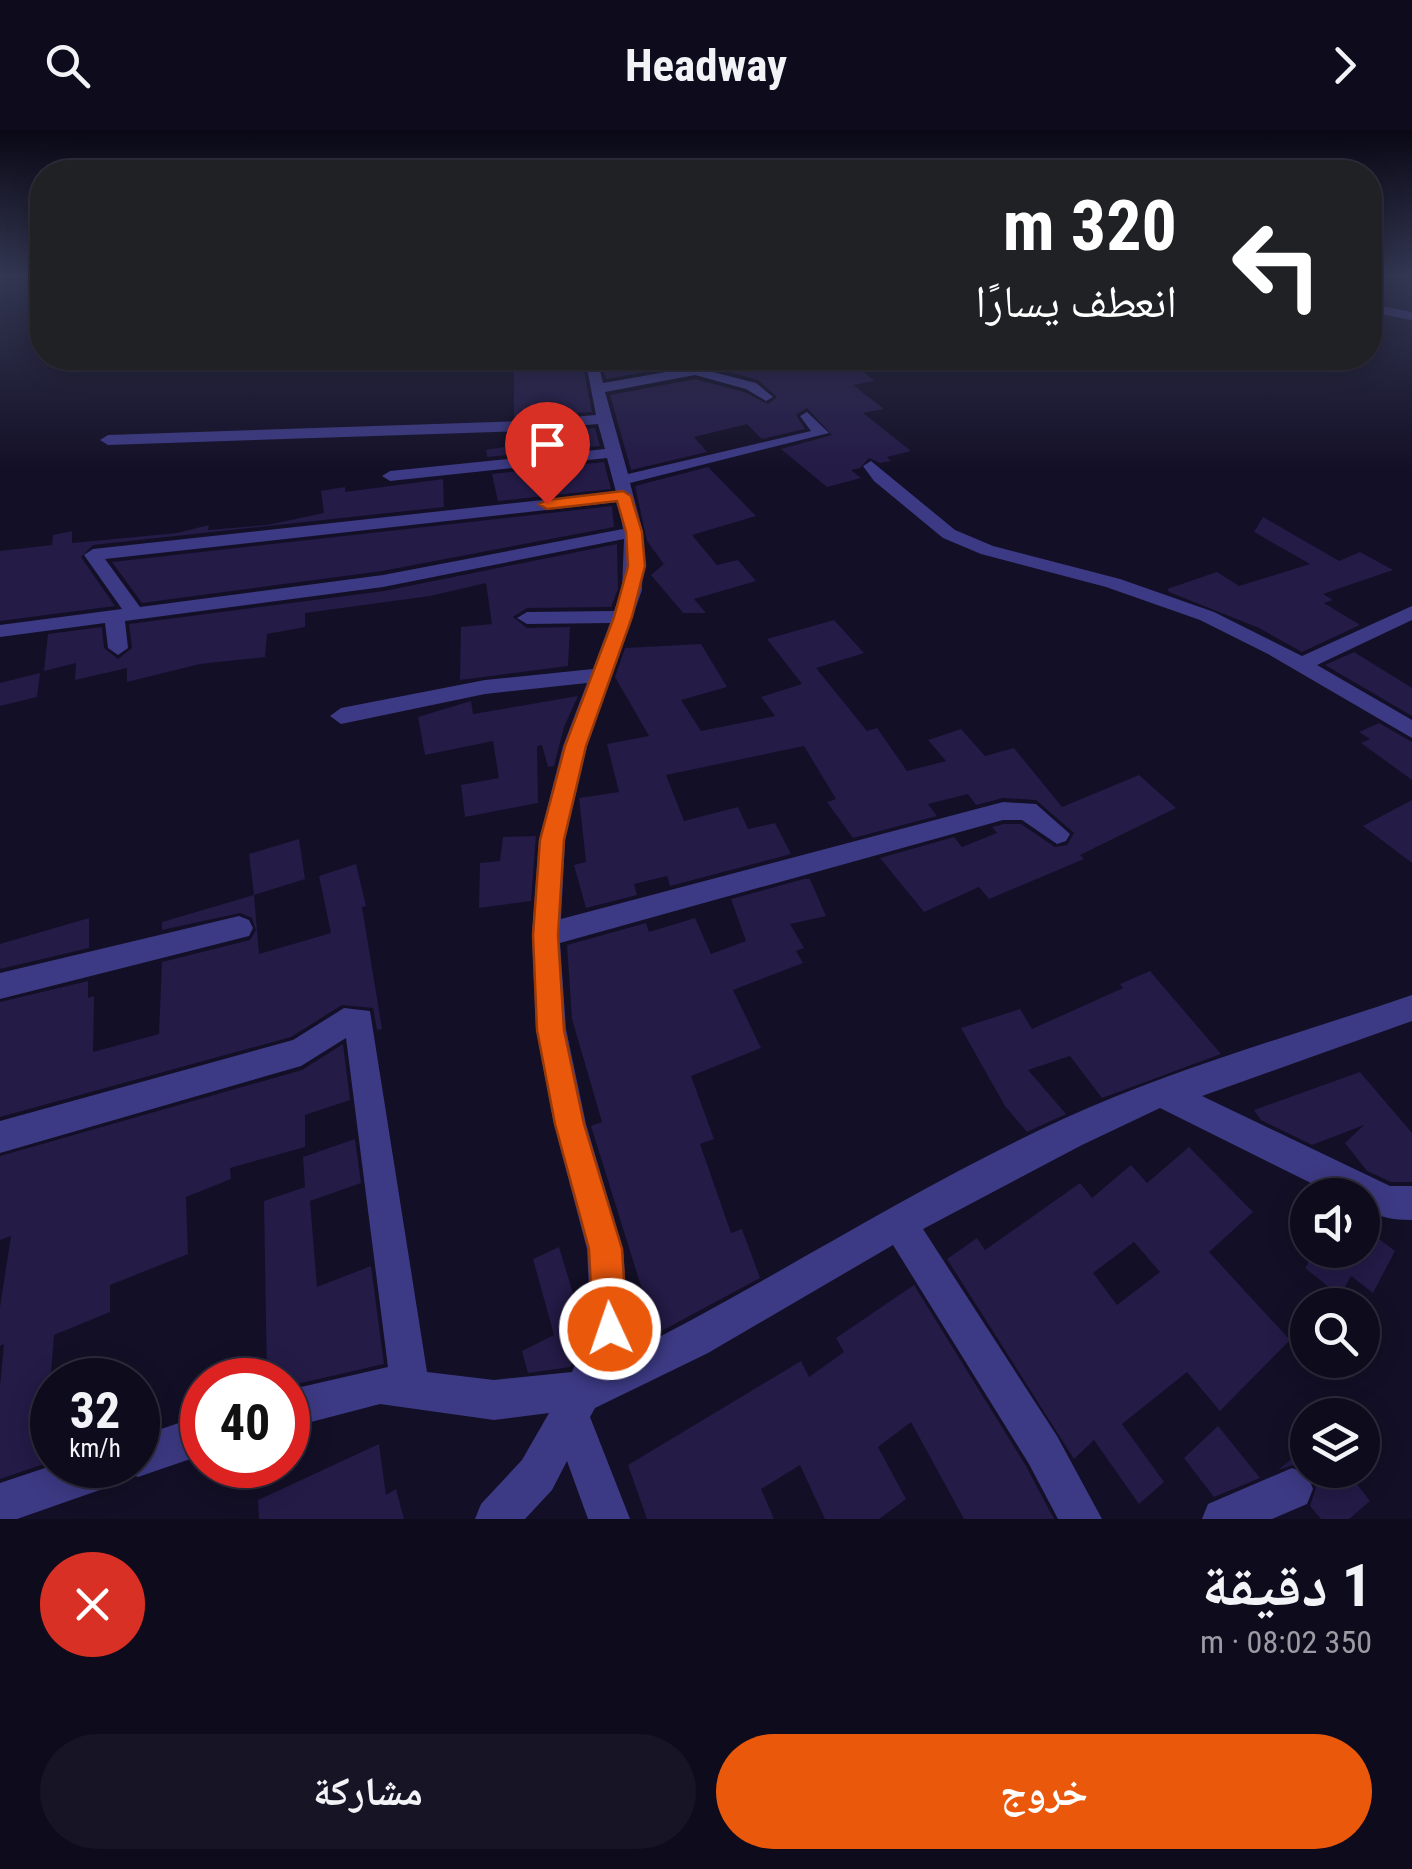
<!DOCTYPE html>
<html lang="ar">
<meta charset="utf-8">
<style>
body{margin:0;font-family:"Roboto Condensed","Noto Naskh Arabic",sans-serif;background:#171425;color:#f1f3f6;direction:rtl;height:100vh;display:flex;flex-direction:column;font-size:38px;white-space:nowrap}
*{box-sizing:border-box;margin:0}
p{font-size:32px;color:#9b9ba3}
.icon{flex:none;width:55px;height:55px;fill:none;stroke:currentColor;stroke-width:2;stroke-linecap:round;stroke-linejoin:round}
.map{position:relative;height:1389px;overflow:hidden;direction:ltr}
.side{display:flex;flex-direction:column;background:#0e0b1c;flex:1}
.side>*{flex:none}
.top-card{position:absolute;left:30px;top:30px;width:1352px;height:210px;border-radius:40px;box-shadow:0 5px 25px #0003,0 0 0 2px #2e2b3b;direction:rtl;background:#202124;color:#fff;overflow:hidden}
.controls{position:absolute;left:1290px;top:1048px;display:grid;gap:20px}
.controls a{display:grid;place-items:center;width:90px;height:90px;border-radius:50%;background:#0e0b1c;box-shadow:0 5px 25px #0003,0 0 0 2px #2e2b3b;font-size:50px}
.speed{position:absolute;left:30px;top:1228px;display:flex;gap:20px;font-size:50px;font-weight:700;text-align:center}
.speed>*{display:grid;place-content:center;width:130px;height:130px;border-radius:50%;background:#0e0b1c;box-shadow:0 5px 25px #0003,0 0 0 2px #2e2b3b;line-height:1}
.speed small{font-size:25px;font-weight:400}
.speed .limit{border:15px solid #d22;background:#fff;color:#111}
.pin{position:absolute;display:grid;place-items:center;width:85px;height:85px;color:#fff;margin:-102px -42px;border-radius:50% 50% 50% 0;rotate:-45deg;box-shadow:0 0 10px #0007}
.pin .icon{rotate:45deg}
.me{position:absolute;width:110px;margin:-55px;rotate:357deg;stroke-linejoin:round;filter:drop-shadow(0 0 8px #0008)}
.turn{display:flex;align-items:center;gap:35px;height:210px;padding:0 40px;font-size:45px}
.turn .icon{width:130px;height:130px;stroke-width:2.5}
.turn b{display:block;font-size:70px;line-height:85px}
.round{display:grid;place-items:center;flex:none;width:105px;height:105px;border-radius:52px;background:#171425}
.head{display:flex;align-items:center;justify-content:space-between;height:170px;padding:0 40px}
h1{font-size:60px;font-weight:700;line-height:75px}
.cta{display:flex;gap:20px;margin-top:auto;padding:20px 40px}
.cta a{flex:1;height:115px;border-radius:60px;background:#ea580c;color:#fff;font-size:40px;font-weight:700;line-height:115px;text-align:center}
.cta a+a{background:#171425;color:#f1f3f6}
header{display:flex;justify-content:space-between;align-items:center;height:130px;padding:0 40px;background:#0e0b1c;font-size:45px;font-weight:700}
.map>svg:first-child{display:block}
.building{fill:#241b47;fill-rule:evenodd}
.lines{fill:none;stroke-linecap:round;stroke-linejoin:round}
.minor{fill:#3d3a85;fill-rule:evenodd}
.route{fill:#ea580c;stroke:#983908;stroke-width:2.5}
</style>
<header><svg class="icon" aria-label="forward" viewBox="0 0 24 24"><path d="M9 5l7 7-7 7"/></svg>Headway<svg class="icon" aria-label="search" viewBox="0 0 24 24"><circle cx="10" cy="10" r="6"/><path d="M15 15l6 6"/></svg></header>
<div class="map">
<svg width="1412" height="1389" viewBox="0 0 1412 1389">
<rect width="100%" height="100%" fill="#130f26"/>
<path class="building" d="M601 228 643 231 646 242 606 249Z
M777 228H889L890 236 863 242 875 251 853 255 884 279 863 283 911 321 887 327 891 331 880 333 869 328 860 338 851 340 861 348 827 357 781 319 832 305 807 278 796 285 805 299 762 309 747 294 694 307 707 322 631 340 610 265 695 249 744 262 768 274 777 267 758 250 729 242 774 232Z
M582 230 592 282 514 288V233Z
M595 298 600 316 487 327 486 320 522 314 521 305Z
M604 332 611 359 498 371 492 344Z
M708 337 756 386 692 405 717 435 738 430 756 451 694 469 706 483H683L651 445 664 434 669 441 647 411 635 356Z
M443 349 444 377 93 415 81 427 115 476 0 491V421L52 415 53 405 72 401V413L177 403 209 395 208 400 267 395 324 383 321 361 345 357V362Z
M612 376 614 397 382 441 142 473 112 432Z
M1263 387 1339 431 1360 422 1393 440 1323 464 1333 470 1324 473 1360 495 1302 522 1259 498 1169 462 1167 459 1217 442 1239 456 1310 434 1254 402Z
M617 414 618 459 611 477 527 478 513 487 527 498 570 497 568 536 460 550 461 497 492 494 486 453 430 466 305 483V497L267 504 265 527 200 534 127 552V538L75 550 76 533 44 541 48 504 102 497 104 518 118 529 132 518 129 494 384 461Z
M834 490 864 523 816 538 867 601 877 598 907 641 946 631 928 610 961 599 985 626 1014 618 1062 677 1139 645 1176 678 1080 725 1084 729 989 769 979 757 924 782 880 728 954 707 962 717 997 703 992 697 1004 694H1021L1055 717 1067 715 1074 703 1036 670 1003 668 976 675 968 664 928 674 937 686 853 708 827 672 836 669 804 616 666 645 684 691 738 677 748 699 775 693 791 724 670 756 667 746 634 754 637 765 586 778 574 735 586 732 579 668 619 662 607 614 649 606 615 547 625 518 701 514 727 557 681 570 701 601 775 586 761 567 802 554 767 509Z
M1354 522 1412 558V586L1325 535Z
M40 543 37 567 0 576V553Z
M578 566 564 597 554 636 548 637 542 615 537 616 538 673 465 687 461 655 499 648 493 611 425 625 418 587 471 571 473 584Z
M1379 593 1412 612V650L1361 613 1370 609 1359 602Z
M1412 670V733L1363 696Z
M536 706 531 771 479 778 480 733 500 731 503 707Z
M299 709 305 749 254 765 249 724Z
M356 734 366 776 362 777 382 899 377 900 373 878 342 875 291 907 0 987V872L88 851V868L94 866 93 922 159 904 162 832 250 810 256 800 252 788 240 783 162 800V792L254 765 259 824 331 803 319 746Z
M804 749H810L826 786 790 794 804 818 796 821 803 833 733 860 761 918 691 946 714 1009 700 1014 731 1103 742 1099 760 1148 656 1204 591 996 602 992 572 889 567 815 646 793 649 802 695 788 711 824 746 811 731 769Z
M89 788V818L0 839V814Z
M1150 841 1221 924 1102 968 1070 926 1028 940 1066 984 1027 1002 1005 976 961 898 1020 879 1032 899 1123 858 1120 854Z
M343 914 350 970 305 985V1017L230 1038 231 1049 186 1067 188 1124 110 1155V1182L54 1205 44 1334 0 1349V1256L4 1214 0 1216V1177L11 1106 0 1110V1026L302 940Z
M1360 942 1412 1003V1052H1391L1367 1041 1345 1013 1364 995 1312 1015 1261 990 1254 980Z
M355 1009 361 1053 310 1071 317 1157 371 1136 384 1234 288 1256V1250H267L264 1071 305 1057 303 1027Z
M1189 1017 1253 1082 1209 1122 1290 1210 1220 1281 1187 1242 1122 1294 1164 1352 1139 1374 1094 1310 1074 1329 947 1129 977 1108 985 1120 1080 1053 1092 1068 1131 1035 1147 1053ZM1134 1112 1160 1142 1117 1175 1093 1143Z
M1362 1096 1395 1121 1373 1163 1351 1146 1340 1166 1305 1138 1316 1120H1362Z
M559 1117 585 1203 570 1237 528 1243 522 1221 554 1205 533 1129Z
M914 1155 1026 1336 1054 1389H964L911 1292 878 1317 906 1369 879 1389H825L800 1335 761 1359 774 1389H647L628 1335 801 1231 809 1247 844 1222 836 1208Z
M1218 1296 1260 1348 1214 1367 1184 1328Z
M379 1314 386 1365 396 1359 404 1389H259L258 1370Z
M1308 1316V1340H1346L1370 1371 1349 1389H1321L1310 1376 1316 1358 1308 1341 1293 1335 1278 1340Z"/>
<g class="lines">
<path class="minor" d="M1370 174 1412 182V190L1370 182Z
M585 228H597L603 253 746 228H773L713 242 756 253 773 267 766 271 746 259 695 245 605 262 628 344 811 301 800 286 807 282 829 303 630 353 643 402 642 460 587 616 565 710 561 789 1003 672 1036 674 1070 704 1066 711 1057 714 1022 690H1003L560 813 566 899 586 994 623 1119 629 1199 616 1229C767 1154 909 1060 1063 989 1175 938 1295 905 1412 865V891L1202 966 1390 1056H1412V1090C1392 1090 1380 1087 1362 1079V1065H1335L1160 978 1082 1015 923 1099 1057 1306 1102 1389H1058L1029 1334 893 1115 708 1223 595 1278 590 1287 630 1389H588L567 1331 552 1360 525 1389H475L481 1374 522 1330 549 1283 494 1290 380 1274 288 1298V1260L388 1237 346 908 301 936 0 1023V991L293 910 344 878 370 881 427 1242 494 1250 572 1242 591 1198 587 1119 554 994 536 899 532 805 539 710 563 616 587 553 485 564 341 594 330 586 341 578 485 550 593 539 610 493 527 494 517 488 527 482 614 481 622 460 624 409 383 457 125 491 128 518 118 525 108 518 105 493 0 507V495L122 479 84 425 93 419 616 362 607 328 390 351 382 346 390 341 605 319 598 294 522 301 108 315 100 310 108 305 522 291 596 285ZM618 372 623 399 383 445 140 477 105 429Z
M871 331 955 400 993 416 1120 449 1214 482 1302 526 1412 476V490L1317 535 1412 590V608L1268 524 1200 490 1106 457 981 424 943 408 874 351 863 336Z
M239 786 249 790 253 798 249 806 0 869V843Z
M202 1285V1325L138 1347 131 1344 128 1349 114 1355 17 1389H0V1353L54 1335H138V1307Z
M1292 1338 1307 1344 1313 1359 1307 1374 1272 1389H1202L1208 1374Z"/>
</g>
<linearGradient id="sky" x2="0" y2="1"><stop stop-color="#0a0815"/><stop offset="0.43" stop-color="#333752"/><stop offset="1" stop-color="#333752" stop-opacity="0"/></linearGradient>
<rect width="1412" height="340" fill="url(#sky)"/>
<path class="route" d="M623 361 631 366 642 402 645 436 632 487 586 616 564 710 558 805 564 900 584 994 622 1119 627 1199 622 1211 610 1216 598 1211 593 1199 589 1119 555 994 537 900 533 805 540 710 565 616 614 487 628 436 626 402 617 371 547 379 539 374 547 370Z"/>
</svg>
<div class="controls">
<a><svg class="icon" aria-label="sound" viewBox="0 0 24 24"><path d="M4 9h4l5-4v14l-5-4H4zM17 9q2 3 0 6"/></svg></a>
<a><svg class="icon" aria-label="search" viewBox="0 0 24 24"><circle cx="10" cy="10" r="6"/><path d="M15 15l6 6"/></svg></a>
<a><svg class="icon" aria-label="layers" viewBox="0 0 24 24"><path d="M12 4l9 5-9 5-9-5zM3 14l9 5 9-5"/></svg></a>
</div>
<div class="speed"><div>32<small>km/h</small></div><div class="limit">40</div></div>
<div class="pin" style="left:547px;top:374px;background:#d93025"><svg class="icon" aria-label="arrive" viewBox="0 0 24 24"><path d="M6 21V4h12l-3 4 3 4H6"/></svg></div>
<svg class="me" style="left:610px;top:1199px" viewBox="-20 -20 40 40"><circle r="17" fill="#ea580c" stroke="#fff" stroke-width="3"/><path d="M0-11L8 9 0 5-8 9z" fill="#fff"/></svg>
<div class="top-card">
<div class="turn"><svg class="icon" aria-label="left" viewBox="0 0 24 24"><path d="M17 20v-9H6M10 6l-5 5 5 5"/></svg><div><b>320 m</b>انعطف يسارًا</div></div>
</div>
</div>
<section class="side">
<div class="head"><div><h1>1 دقيقة</h1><p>350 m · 08:02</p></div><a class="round" style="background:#d93025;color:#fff"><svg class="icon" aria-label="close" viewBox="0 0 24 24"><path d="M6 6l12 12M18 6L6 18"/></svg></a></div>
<div class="cta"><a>خروج</a><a>مشاركة</a></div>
</section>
